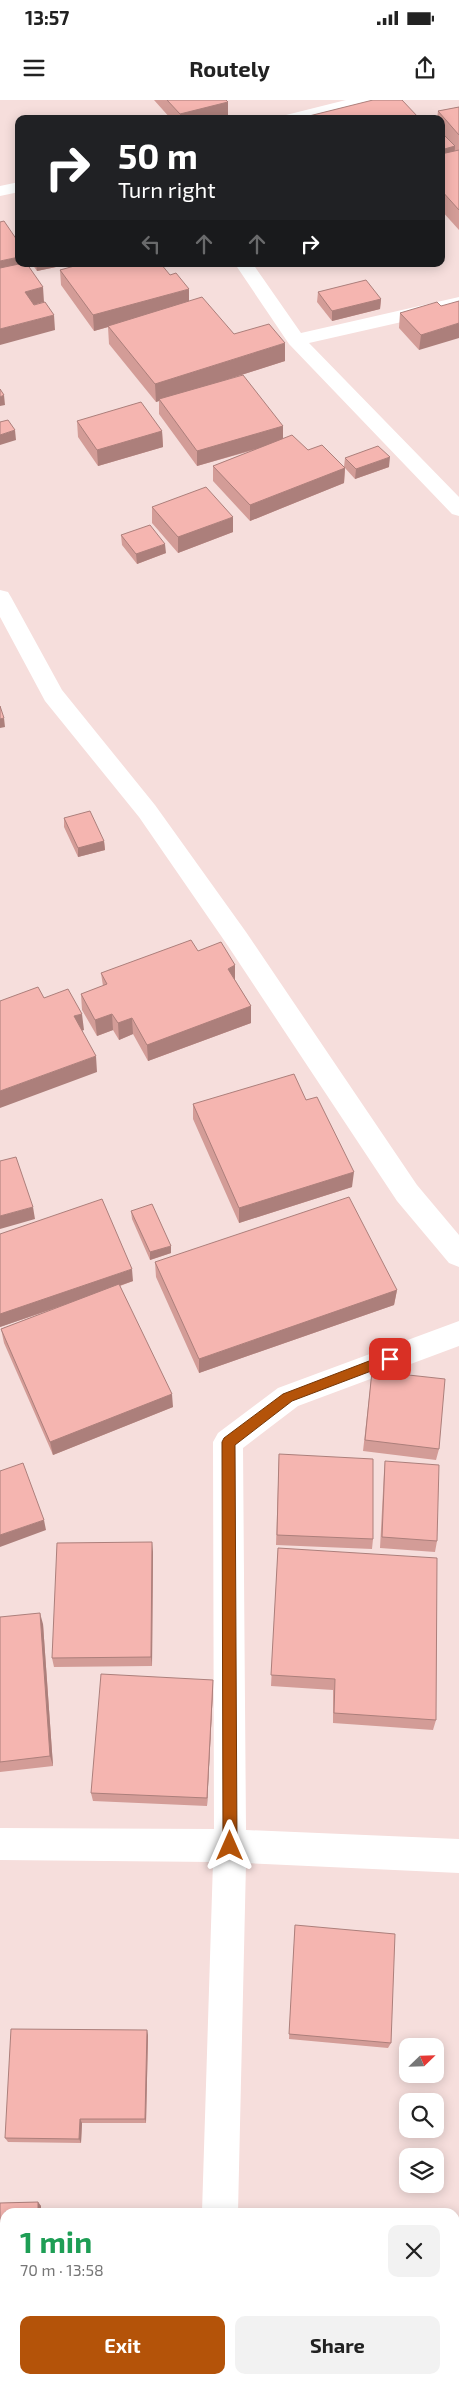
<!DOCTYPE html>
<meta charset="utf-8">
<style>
body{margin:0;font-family:"Exo 2",sans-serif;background:#f2f2f2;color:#222;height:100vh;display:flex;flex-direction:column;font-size:19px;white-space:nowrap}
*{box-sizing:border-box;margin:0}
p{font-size:16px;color:#767676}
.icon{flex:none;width:28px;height:28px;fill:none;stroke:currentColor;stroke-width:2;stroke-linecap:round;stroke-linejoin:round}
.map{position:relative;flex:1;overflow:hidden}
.drawer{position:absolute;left:0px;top:2108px;width:460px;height:176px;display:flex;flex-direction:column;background:#fff;border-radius:15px 15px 0 0;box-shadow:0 2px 12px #0003}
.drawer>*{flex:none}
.hud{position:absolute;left:15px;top:15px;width:430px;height:152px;border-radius:10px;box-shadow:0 2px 12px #0003;background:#202124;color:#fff;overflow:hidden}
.needle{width:32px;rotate:67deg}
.buttons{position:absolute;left:399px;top:1938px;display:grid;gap:10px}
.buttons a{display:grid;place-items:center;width:45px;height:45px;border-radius:10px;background:#fff;box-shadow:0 2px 12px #0003;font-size:25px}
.pin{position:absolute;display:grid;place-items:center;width:42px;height:42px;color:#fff;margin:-21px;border-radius:10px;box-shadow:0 2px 8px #0006}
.me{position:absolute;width:55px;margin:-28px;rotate:0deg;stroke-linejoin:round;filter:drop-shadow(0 0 4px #0008)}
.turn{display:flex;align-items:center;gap:18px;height:105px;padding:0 20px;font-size:22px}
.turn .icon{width:65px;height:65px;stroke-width:2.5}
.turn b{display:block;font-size:35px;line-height:42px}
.lanes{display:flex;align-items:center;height:48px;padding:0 20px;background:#0003;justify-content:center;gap:25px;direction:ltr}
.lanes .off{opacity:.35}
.round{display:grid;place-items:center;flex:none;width:52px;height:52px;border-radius:10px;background:#f2f2f2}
.overview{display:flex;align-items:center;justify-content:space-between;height:85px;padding:0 20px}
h1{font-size:30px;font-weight:700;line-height:38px;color:#1e9e55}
.cta{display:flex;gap:10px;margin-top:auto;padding:10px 20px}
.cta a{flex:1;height:58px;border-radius:10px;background:#b45309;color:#fff;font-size:20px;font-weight:700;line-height:58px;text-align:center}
.cta a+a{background:#f2f2f2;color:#222}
.status{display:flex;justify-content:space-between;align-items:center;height:35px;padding:0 25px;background:#fff;direction:ltr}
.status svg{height:14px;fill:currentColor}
header{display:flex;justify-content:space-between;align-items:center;height:65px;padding:0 20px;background:#fff;font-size:22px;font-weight:700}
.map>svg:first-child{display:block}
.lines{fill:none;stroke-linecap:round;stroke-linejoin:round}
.street{fill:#fff;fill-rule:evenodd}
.wall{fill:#d39c97}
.shaded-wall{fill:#ac7f7b}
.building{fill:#f5b5b0;stroke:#ac7f7b}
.route{fill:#b45309;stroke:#753606}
</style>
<div class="status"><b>13:57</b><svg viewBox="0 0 49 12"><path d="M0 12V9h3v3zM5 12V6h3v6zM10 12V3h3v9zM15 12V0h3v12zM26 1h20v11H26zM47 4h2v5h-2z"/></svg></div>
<header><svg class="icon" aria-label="menu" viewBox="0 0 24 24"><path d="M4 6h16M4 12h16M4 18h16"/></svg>Routely<svg class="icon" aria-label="share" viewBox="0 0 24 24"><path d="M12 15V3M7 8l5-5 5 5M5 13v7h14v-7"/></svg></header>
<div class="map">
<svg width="459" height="2283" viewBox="0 0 459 2283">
<rect width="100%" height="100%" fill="#f6dedc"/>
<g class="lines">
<path class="street" d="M346 0H375L372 4 313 19H284L286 15Z
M19 82V92L0 96V86Z
M235 164H253L301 233 459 197V209L309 243 459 397V416L452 414 289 244Z
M0 490 8 492 11 497 62 590 155 705 246 832 417 1085 459 1135V1167L449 1163 397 1101 228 846 139 717 45 601 0 517Z
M459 1221V1246L298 1306 243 1348 246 1730 459 1739V1773L246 1763 238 2112H202L213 1762 0 1760V1728L214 1729 213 1342 218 1333 278 1288Z
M196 2279H234V2283H196Z"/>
</g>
<path class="wall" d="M154 0H226L228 2V17L222 19H171Z
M459 7V130L441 110V19H437L438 11Z
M32 164H56V167L37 171Z
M76 164 189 201 234 234 285 261 225 280 283 326V339L344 367 345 358 389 367 355 379 345 368 344 383 250 421 213 381V366L254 350 197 366 159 314V301L156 302 109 244 108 227 94 231 61 185 60 170 76 166Z
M318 192 381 199 380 209 332 221 317 202Z
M441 206 419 250 399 228 400 213Z
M77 321 162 331 163 347 98 366 78 337Z
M152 407 233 432 178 453 152 423Z
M121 435 166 453 137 464 122 445Z
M64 718 104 741 105 750 78 757 64 727Z
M198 851 235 865V880L251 906V923L148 961 133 934 119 940 113 930 97 936 82 910 81 894 103 886 101 873Z
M306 1000 352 1087 239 1123 193 1019V1004Z
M131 1111 171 1153 150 1160 132 1119Z
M0 1134 133 1181 120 1186 173 1307 53 1355 4 1243 1 1229 62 1206 0 1227Z
M155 1162 397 1190 394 1205 199 1273 156 1177Z
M372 1271 439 1349 436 1360 363 1351Z
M279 1354 373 1439 372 1449 276 1445Z
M385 1361 437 1441 435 1452 380 1448 384 1372Z
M278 1448 436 1620 433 1630 333 1623V1590L271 1586Z
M153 1452 152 1566 54 1567 52 1558Z
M0 1517 43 1524 53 1666 0 1672Z
M213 1589 207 1706 93 1701 91 1693Z
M295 1825 391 1943 388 1948 289 1939Z
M148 1935 146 2023H82L81 2043 8 2042 5 2038Z
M38 2102 41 2106 5 2279H38V2280L0 2282V2103Z"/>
<path class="shaded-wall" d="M228 2V17L222 19H180V14Z
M455 46 454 65 441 68V50Z
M19 157V164H28V170L0 177V161Z
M36 164H56V167L37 171Z
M43 187 44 202 26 207 25 192Z
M189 189V205L108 226V227L94 231 93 215Z
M381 199 380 209 332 221V211Z
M54 215 55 230 0 245V229Z
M459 223V238L419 250 421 235Z
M285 243V261L160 301 159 299V301L156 302 155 284Z
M4 295 5 305 0 306V297Z
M283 326V341L197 366V351Z
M15 330 16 340 0 345V335Z
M162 331 163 347 98 366 97 350Z
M390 357 389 367 355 379 356 369Z
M345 368 344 383 250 421V405Z
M233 417V432L178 453V437Z
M165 444 166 453 137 464 136 454Z
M4 618 5 627 0 628V619Z
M104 741 105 750 78 757V748Z
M235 865V882L228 869Z
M251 906V923L148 961 147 945Z
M82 914 84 930 76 933 74 916Z
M112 914 113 930 97 936 95 920Z
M132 918 133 934 119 940 118 923Z
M96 956 97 972 0 1008V991Z
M354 1072 352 1087 239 1123V1108Z
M33 1107 35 1119 0 1129V1116Z
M171 1146V1153L150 1160V1152Z
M132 1169 133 1181 0 1227V1214Z
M397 1190 394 1205 199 1273V1259Z
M172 1294 173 1307 53 1355 50 1342Z
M44 1420 46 1430 0 1447V1435Z
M152 1442 153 1452 152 1566 151 1557Z
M40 1513 43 1524 53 1666 50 1656Z
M213 1580V1589L207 1706V1698Z
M147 1930 148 1935 146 2023 145 2019Z
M80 2019 82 2023 81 2043 79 2039Z
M38 2102 41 2106V2112H38Z"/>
<path class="building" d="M167 0H226L228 2 180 14Z
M373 0H402L418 17 410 19H297Z
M459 7V35L438 11Z
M441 32 455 46 441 50Z
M459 50V110L441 90V54Z
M4 121 19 143V157L0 161V122Z
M19 164H27L43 187 25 192 34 205 45 202 54 215 0 229V168Z
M77 164H161L170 175 176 173 189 189 93 215 60 170 78 165Z
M366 180 381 199 332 211 318 192Z
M202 197 234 234 269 224 285 243 155 284 108 226Z
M459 201V223L421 235 400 213 437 202 441 206Z
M243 275 283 326 197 351 159 299Z
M0 289 4 295 0 297Z
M141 302 162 331 97 350 77 321Z
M8 320 15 330 0 335V322Z
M292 335 308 350 322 345 345 368 250 405 213 366Z
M378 346 390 357 356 369 345 358Z
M206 387 233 417 178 437 152 407Z
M150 425 165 444 136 454 121 435Z
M0 606 4 618 0 619Z
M90 711 104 741 78 748 64 718Z
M191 840 198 851 221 842 235 865 228 869 251 906 147 945 132 918 118 923 112 914 95 920 81 894 107 884 101 873Z
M38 887 44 898 68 889 82 914 74 916 96 956 0 991V901Z
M294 974 306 1000 317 997 354 1072 239 1108 193 1004Z
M16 1057 33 1107 0 1116V1061Z
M349 1097 397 1190 199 1259 155 1162Z
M102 1099 132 1169 0 1214V1134Z
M152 1104 171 1146 150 1152 131 1111Z
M119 1184 172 1294 50 1342 1 1229Z
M372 1271 445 1279 439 1349 365 1340Z
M279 1354 373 1359V1439L277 1435Z
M385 1361 439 1365 437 1441 382 1437Z
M23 1363 44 1420 0 1435V1371Z
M152 1442 151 1557 52 1558 57 1443Z
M278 1448 437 1458 436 1620 334 1613 335 1579 271 1575Z
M40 1513 50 1656 0 1662V1517Z
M101 1574 213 1580 207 1698 91 1693Z
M295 1825 395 1834 391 1943 289 1934Z
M11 1929 147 1930 145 2019H80L79 2039 5 2038Z
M38 2102V2112H5V2279H35V2280L0 2281V2103Z
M53 2279H158V2283H53Z"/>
<path class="route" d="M390 1253 395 1255V1262L292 1301 235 1345 237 1746 235 1751 230 1753 225 1751 223 1746 222 1342 224 1338 283 1294Z"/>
</svg>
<div class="buttons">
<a><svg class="needle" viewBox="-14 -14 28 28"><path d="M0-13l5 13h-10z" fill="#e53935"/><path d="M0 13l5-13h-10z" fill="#767676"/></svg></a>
<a><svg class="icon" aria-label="search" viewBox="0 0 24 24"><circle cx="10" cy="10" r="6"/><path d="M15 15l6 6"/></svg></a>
<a><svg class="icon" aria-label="layers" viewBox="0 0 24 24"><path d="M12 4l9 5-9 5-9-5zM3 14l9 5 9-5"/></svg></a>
</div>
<div class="pin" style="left:390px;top:1259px;background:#d93025"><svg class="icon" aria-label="arrive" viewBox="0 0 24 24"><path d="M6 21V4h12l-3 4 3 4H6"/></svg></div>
<svg class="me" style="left:230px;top:1746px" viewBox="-20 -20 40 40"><path d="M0-17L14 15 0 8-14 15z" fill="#b45309" stroke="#fff" stroke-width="4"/></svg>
<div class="hud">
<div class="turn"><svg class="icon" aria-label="right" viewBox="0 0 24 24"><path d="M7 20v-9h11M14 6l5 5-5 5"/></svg><div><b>50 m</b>Turn right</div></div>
<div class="lanes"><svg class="icon off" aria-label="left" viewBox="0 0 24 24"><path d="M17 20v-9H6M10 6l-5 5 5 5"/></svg><svg class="icon off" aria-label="ahead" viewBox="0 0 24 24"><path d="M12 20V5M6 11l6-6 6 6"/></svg><svg class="icon off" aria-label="ahead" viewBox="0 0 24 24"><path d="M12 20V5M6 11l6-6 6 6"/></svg><svg class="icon" aria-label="right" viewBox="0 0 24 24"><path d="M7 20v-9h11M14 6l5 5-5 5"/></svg></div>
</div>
<section class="drawer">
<div class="overview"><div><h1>1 min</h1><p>70 m · 13:58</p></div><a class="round"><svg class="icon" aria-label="close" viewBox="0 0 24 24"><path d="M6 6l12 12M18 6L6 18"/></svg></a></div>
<div class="cta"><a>Exit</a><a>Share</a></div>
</section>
</div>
